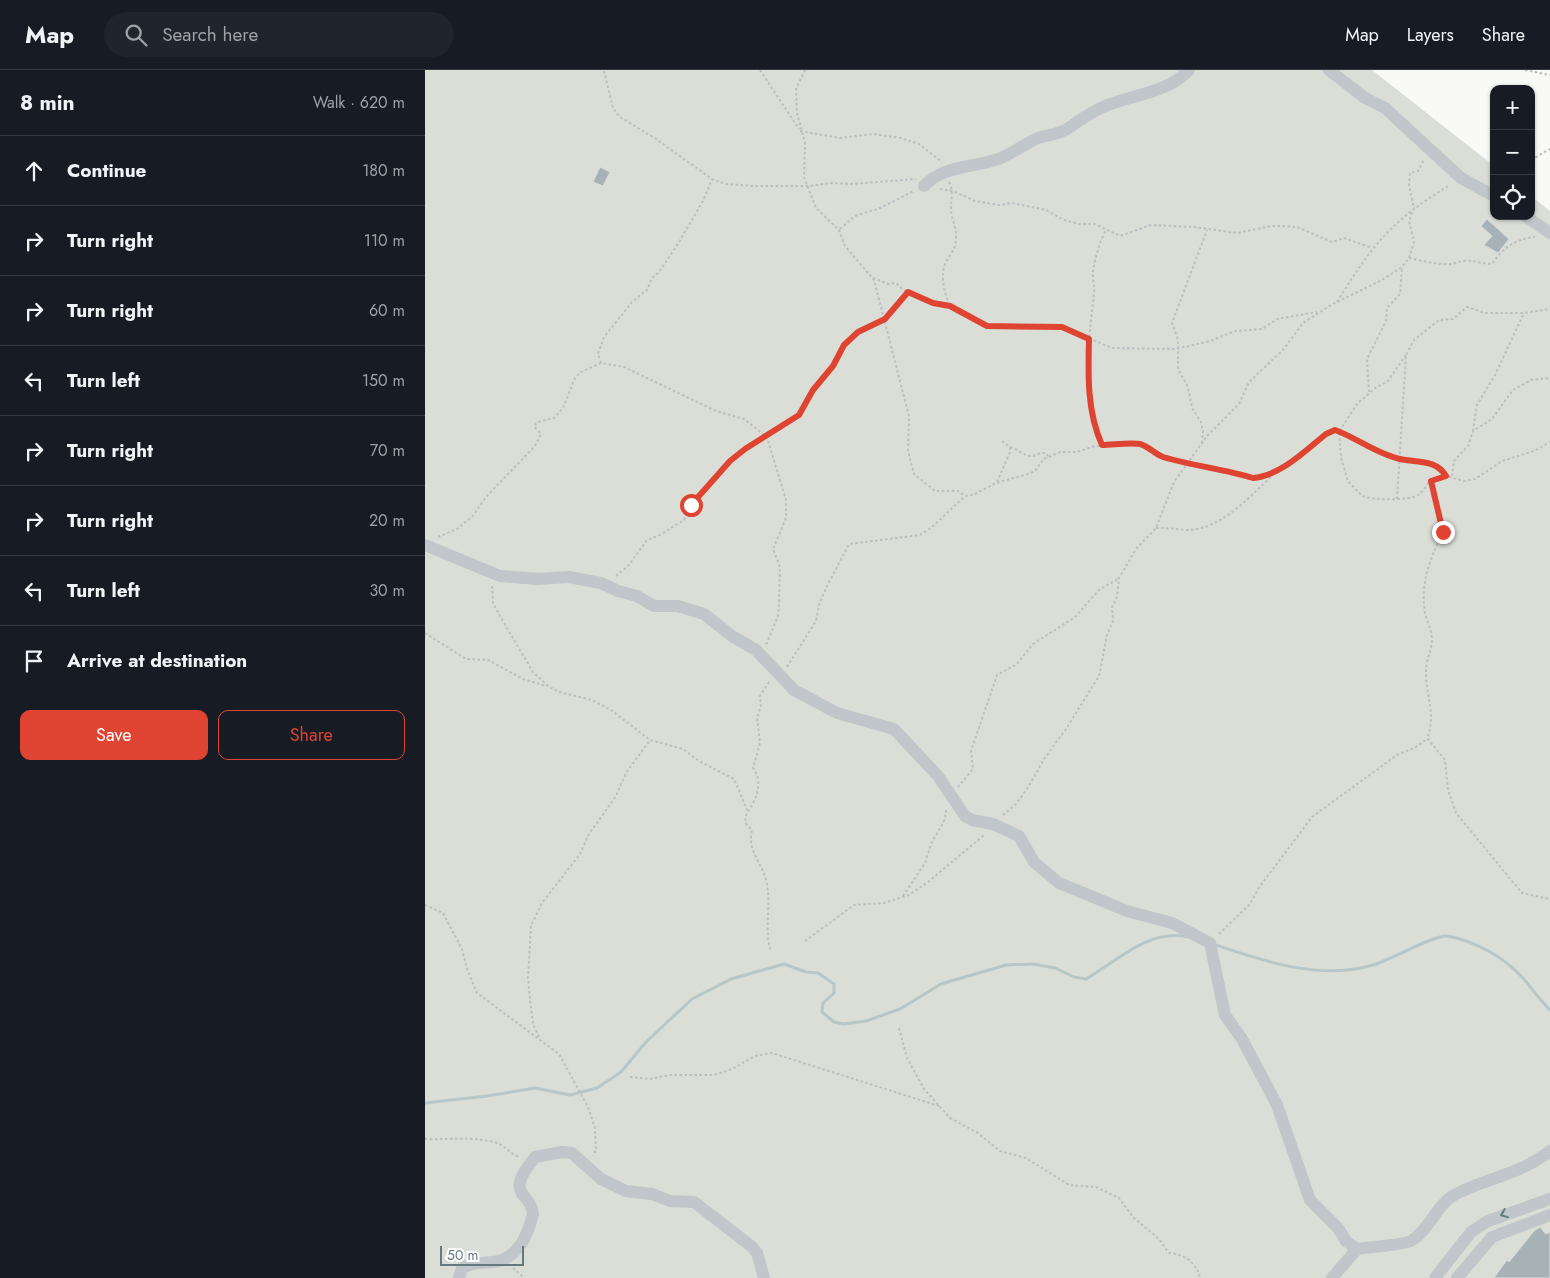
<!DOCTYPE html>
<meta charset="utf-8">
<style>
body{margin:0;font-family:Jost,sans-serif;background:#20242c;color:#f1f3f6}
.controls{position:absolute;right:15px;top:15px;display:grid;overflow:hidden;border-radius:10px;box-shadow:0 1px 4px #0004}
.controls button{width:45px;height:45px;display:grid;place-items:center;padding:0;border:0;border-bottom:1px solid #363941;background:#171b24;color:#f1f3f6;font:25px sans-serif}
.scale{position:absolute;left:15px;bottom:12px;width:84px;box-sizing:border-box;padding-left:5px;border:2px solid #657981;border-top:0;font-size:14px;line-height:18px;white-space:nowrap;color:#657981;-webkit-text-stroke:4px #fff;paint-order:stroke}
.stop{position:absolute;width:15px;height:15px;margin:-11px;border:4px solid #df4331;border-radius:50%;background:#fff}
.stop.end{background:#df4331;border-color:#fff;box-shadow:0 1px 5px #0008}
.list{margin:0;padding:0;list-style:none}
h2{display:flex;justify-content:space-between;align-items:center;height:65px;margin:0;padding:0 20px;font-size:21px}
h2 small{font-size:16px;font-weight:400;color:#9ea1a6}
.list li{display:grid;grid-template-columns:32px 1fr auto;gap:15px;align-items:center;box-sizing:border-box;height:70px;padding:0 20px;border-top:1px solid #363941}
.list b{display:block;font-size:19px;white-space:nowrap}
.list em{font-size:16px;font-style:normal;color:#9ea1a6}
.actions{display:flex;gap:10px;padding:15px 20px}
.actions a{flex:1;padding:11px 0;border:1px solid #df4331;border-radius:10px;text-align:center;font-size:18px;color:#df4331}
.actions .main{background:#df4331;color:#fff}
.icon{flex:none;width:28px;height:28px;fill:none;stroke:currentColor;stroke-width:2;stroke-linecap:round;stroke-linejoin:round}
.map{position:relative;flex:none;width:1125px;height:1208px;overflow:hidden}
header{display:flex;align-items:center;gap:30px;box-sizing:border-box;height:70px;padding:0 25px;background:#171b24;border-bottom:1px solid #363941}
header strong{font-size:24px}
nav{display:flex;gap:28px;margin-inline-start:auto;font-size:18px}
.search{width:350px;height:45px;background:#20242c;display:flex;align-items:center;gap:12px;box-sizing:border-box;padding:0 18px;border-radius:28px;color:#9ea1a6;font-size:19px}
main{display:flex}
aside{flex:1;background:#171b24}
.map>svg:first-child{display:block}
</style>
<header>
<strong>Map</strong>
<div class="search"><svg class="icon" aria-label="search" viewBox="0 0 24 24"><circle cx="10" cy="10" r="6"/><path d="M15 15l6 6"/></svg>Search here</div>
<nav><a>Map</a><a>Layers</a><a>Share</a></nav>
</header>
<main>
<aside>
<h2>8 min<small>Walk · 620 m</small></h2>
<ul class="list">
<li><svg class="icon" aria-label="ahead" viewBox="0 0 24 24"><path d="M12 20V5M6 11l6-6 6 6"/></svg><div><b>Continue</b></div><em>180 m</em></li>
<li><svg class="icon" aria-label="right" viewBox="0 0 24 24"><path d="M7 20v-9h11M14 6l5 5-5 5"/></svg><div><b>Turn right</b></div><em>110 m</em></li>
<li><svg class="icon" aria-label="right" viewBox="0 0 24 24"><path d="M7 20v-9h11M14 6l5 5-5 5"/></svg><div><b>Turn right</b></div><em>60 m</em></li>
<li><svg class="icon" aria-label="left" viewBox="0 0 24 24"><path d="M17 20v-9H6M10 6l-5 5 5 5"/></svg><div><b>Turn left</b></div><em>150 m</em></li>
<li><svg class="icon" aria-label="right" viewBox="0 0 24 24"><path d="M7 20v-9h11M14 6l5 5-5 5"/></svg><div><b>Turn right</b></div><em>70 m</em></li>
<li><svg class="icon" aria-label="right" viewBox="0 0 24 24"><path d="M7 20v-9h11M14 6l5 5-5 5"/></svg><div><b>Turn right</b></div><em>20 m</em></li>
<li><svg class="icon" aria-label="left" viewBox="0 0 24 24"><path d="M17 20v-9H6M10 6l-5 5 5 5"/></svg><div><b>Turn left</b></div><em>30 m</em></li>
<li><svg class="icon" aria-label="arrive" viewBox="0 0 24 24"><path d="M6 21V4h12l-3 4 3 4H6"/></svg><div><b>Arrive at destination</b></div></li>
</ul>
<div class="actions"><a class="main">Save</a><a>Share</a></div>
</aside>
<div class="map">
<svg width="1125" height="1208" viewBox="0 0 1125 1208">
<rect width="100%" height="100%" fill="#f9f9f7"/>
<path fill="#daded6" d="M 0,0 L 947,0 L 1069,96 L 1069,146 L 1106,146 L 1106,126 L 1125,141 L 1125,1208 L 0,1208 Z"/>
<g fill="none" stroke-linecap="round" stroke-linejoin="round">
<path stroke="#b7c6c8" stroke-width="3" d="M 788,874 C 838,891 895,911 948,895 C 963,891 1011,864 1022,866 C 1050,871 1079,887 1098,908 C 1107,919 1115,930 1125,940
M 0,1033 L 62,1026 L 110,1018 L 145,1025 L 172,1018 L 196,1002 L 221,972 L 267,929 L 306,909 L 359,894 L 381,902 L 393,903 L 409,914 L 409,923 L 398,933 L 397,942 L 409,952 L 419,954 L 441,951 L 475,939 L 516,914 L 581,895 L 608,894 L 630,898 L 649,907 L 661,909 C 691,892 724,858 763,867"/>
</g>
<path fill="#a7b2b6" stroke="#dbdbd9" d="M 175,97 L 185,102 L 178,116 L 168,112 Z
M 1062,149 L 1084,169 L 1073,183 L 1059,175 L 1067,166 L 1056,156 Z
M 1115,1157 L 1121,1164 L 1125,1162 L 1125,1208 L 1069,1208 L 1082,1190 L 1084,1192 L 1109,1161 Z"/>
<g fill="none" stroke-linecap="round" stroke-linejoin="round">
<path stroke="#bbbfc1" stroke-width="2" stroke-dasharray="2.5 2.5" stroke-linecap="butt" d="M 335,0 L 374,59
M 380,0 L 371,19 L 372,43 L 380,73 L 379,107 L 391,138 L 414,160 L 420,176 L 449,210 L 484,346 L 483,381 L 489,404 L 510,421 L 533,421 L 540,426 L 548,425 L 571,413 L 603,404 L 610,401 L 619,389 L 635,382 L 652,382 L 670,376 L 692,376 L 705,373 L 717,375 L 737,387 L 828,408 C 855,406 880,381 901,364 L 909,360 C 931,368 952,384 975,389 C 992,393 1012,389 1021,406
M 1100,0 L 1125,5
M 179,1 L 188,38 L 195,47 L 231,69 L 287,109 L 301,114 L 329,116 L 385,116 L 405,113 L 427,114 L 491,109
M 375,61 L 415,68 L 448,64 L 476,68 L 494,74 L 517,92
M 1106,90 L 1125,79
M 524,112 C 529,122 526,128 526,139 C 526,149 532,157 531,169 C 531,180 524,185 520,194 C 515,207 520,225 525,236
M 515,119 L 528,121 L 550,131 L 574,135 L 587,133 L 621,140 L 639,150 L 654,154 L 670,154 L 695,166 L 726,155 L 769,157 L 812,163 L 846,156 L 858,156 L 872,157 L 907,172 L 919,168 L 947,178
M 415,159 L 430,146 L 455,138 L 489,121
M 984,188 L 989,172 L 984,151 L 989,138 L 984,115 L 985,103 L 993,101 L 999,89
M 448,208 L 463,214 L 471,213 L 477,219 L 494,228 L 508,233 L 525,236 L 562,255 L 637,257 L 687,278 L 751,279 L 785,271 L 810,261 L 837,259 L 852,249 L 892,242
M 912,232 C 947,175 967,150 1025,115
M 981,285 L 963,311 L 950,318 L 932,334 L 914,362 L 916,388 L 923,411 L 937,426 C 947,430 983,431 993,425 C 998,422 1002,415 1005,410 L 1021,406 L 1039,411 L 1050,409 L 1077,391 L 1109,381 L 1125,372
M 176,293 L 173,284 L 179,267 L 207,232 L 222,220 L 227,208 L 234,202 L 251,177 L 278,131 L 287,109
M 944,322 L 942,289 L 961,251 L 962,238 L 975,224 L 977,197
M 1048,361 L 1052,335 L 1070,305 L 1099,243
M 777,373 L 778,361 L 776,352 L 767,338 L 763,317 L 753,299 L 753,270 L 747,253 L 782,160
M 677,375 C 657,330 663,272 669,224 C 670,216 667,208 668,200 C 670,188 675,171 681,160
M 585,377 C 597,381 603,391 615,383 L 621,383 L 624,388
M 1027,406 L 1029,391 L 1043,376 L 1048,361 L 1067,349 L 1088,320 L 1106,310 L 1125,308
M 1006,411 L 1018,462 C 1005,489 995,513 1000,543 C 1002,552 1007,561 1007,569 C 1007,580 1001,590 1001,600 C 1000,623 1012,646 1002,668 L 1020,690 L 1023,720 L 1031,743 L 1097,823 L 1125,829
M 572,412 L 585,382 L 585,377 L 577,371
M 972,429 L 981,285 L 989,270 L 1014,250 L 1028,249 L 1042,237 L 1060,243 L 1099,243 L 1125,239
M 731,458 C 742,458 751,459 762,460 C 796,460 825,426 848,405
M 13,467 L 32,459 L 48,446 L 61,427 L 110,376 L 116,364 L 109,356 L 113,352 L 129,348 L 138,338 L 150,308 L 156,302 L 176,293 L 199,297 L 291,341 L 319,349 L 342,367 L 361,430 L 361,448 L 348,479 L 355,497 L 354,534 L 353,546 L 341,575
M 191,506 L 204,495 L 222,470 L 235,465 L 259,450 L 266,435 L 305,391 L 320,379 L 374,345 L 388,320 L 408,296 L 419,275 L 433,262 L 460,249 L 483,222
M 67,516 L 68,533 L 76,548 L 108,602 L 123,616 L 134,622 L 167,630 L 186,640 L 225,670 L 258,679 L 274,691 L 309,709 L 323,742
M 0,563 L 41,589 L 63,590 L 98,609 L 121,616
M 362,597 L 391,551 L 394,535 L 402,516 L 424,474 L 495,465 L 506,458 L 540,426
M 344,612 L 335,626 L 336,637 L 332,647 L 335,673 L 328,698 C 340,714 329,733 320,747 L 321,754 L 327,760 C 322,781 336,791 341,810 C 347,833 339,856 345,879
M 533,717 L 548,699 L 546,681 L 572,605 L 592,594 L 608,574 L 650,547 L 674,520 L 693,509
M 578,745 L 591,734 L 604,716 L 619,689 L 641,659 L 674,606 L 682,565 L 688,551 L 687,537 L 692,527 L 694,508 L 711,479 L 731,458 L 749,412 L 782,366 L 814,334 L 824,312 L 858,280 L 878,253 L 906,235 L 957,210 L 977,197 L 984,188 C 996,191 1014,195 1027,194 C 1031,193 1035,191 1039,191 C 1049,190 1057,194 1067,194 C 1078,177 1091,169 1110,167
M 478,826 L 500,793 L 506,774 L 520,749 L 521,740
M 0,835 L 18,843 L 37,879 L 42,899 L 52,923 L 134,984 L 163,1037 L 170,1058 L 171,1080 L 168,1086
M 794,864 L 825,834 L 835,816 L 887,747 L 972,685 L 991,677 L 1002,669
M 380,871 L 429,835 L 459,833 L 484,825 L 503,812 L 559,765
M 474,958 L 482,988 L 499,1019 L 525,1048 L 553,1063 L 575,1081 L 601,1088 L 644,1115 L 671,1117 L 694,1128 L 708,1147 L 734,1169 L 744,1183 C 759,1184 771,1192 775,1208
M 114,967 L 108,954 L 105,930 L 103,908 L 106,856 L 117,833 L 155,784 L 164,764 L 191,726 L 201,703 L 225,670
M 205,1007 L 225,1009 L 244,1005 L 289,1005 L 307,999 L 330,986 L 347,983 L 514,1036
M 0,1069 C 23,1070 50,1066 72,1073 C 80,1076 86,1085 95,1087
M 88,1198 L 99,1208"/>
<path stroke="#c0c6c9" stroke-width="12" d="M 904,0 L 940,28 L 960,38 L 1036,108 L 1069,126
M 499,116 C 519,95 547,98 573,89 C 587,84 599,74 613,68 C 622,65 634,64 642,59 C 654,51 664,43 678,37 C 707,24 741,24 764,0
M 1100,146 L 1125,163
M 0,475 L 75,506 L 113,509 L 144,507 L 176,513 L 193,521 L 212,526 L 229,536 L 253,536 L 279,544 L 307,566 L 331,580 L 369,620 L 412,643 L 469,659 L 513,706 L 540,746 L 547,750 L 568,754 L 594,766 L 609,792 L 634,813 L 702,841 L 747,853 L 785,873 L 800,945 L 817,969 L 852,1035 L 885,1130 L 913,1158 L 921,1171 L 932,1179
M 34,1208 L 37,1198 C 49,1192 55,1193 68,1192 C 92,1190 103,1165 108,1144 C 107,1136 104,1132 99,1126 C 87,1113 102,1099 110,1087 L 137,1082 L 147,1083 L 176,1109 L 201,1121 L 227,1124 L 245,1131 L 269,1132 L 326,1176 L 332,1183 L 339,1208
M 907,1208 L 932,1179 C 943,1177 978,1175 986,1171 C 1005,1160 1011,1134 1031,1124 C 1064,1107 1092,1106 1125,1081
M 1010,1208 L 1046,1162 L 1063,1151 L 1125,1129
M 1032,1208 L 1067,1167 L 1125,1145"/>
</g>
<defs><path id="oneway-chevron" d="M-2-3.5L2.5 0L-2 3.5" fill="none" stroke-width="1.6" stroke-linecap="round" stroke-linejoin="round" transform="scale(1.25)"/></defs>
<use stroke="#657981" href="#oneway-chevron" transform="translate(1079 1144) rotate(158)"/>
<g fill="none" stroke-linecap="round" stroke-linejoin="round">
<path stroke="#df4331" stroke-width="6" d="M 266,435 L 305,391 L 320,379 L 374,345 L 388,320 L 408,296 L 419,275 L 433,262 L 460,249 L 483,222 L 508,233 L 525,236 L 562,256 L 637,257 L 664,269 C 663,305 662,342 677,375 C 687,375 706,372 715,374 C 723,376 730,384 738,387 C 768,396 799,399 828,408 C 855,406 880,381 901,364 L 910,360 C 932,368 952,384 975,389 C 992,393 1011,389 1021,406 L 1006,411 L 1018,462"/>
</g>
</svg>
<div class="controls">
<button>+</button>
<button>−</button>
<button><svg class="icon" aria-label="locate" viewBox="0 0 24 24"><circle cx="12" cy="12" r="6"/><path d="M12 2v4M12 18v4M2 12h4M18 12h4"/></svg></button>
</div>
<div class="scale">50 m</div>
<div class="stop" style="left:266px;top:435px"></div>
<div class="stop end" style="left:1018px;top:462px"></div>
</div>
</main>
